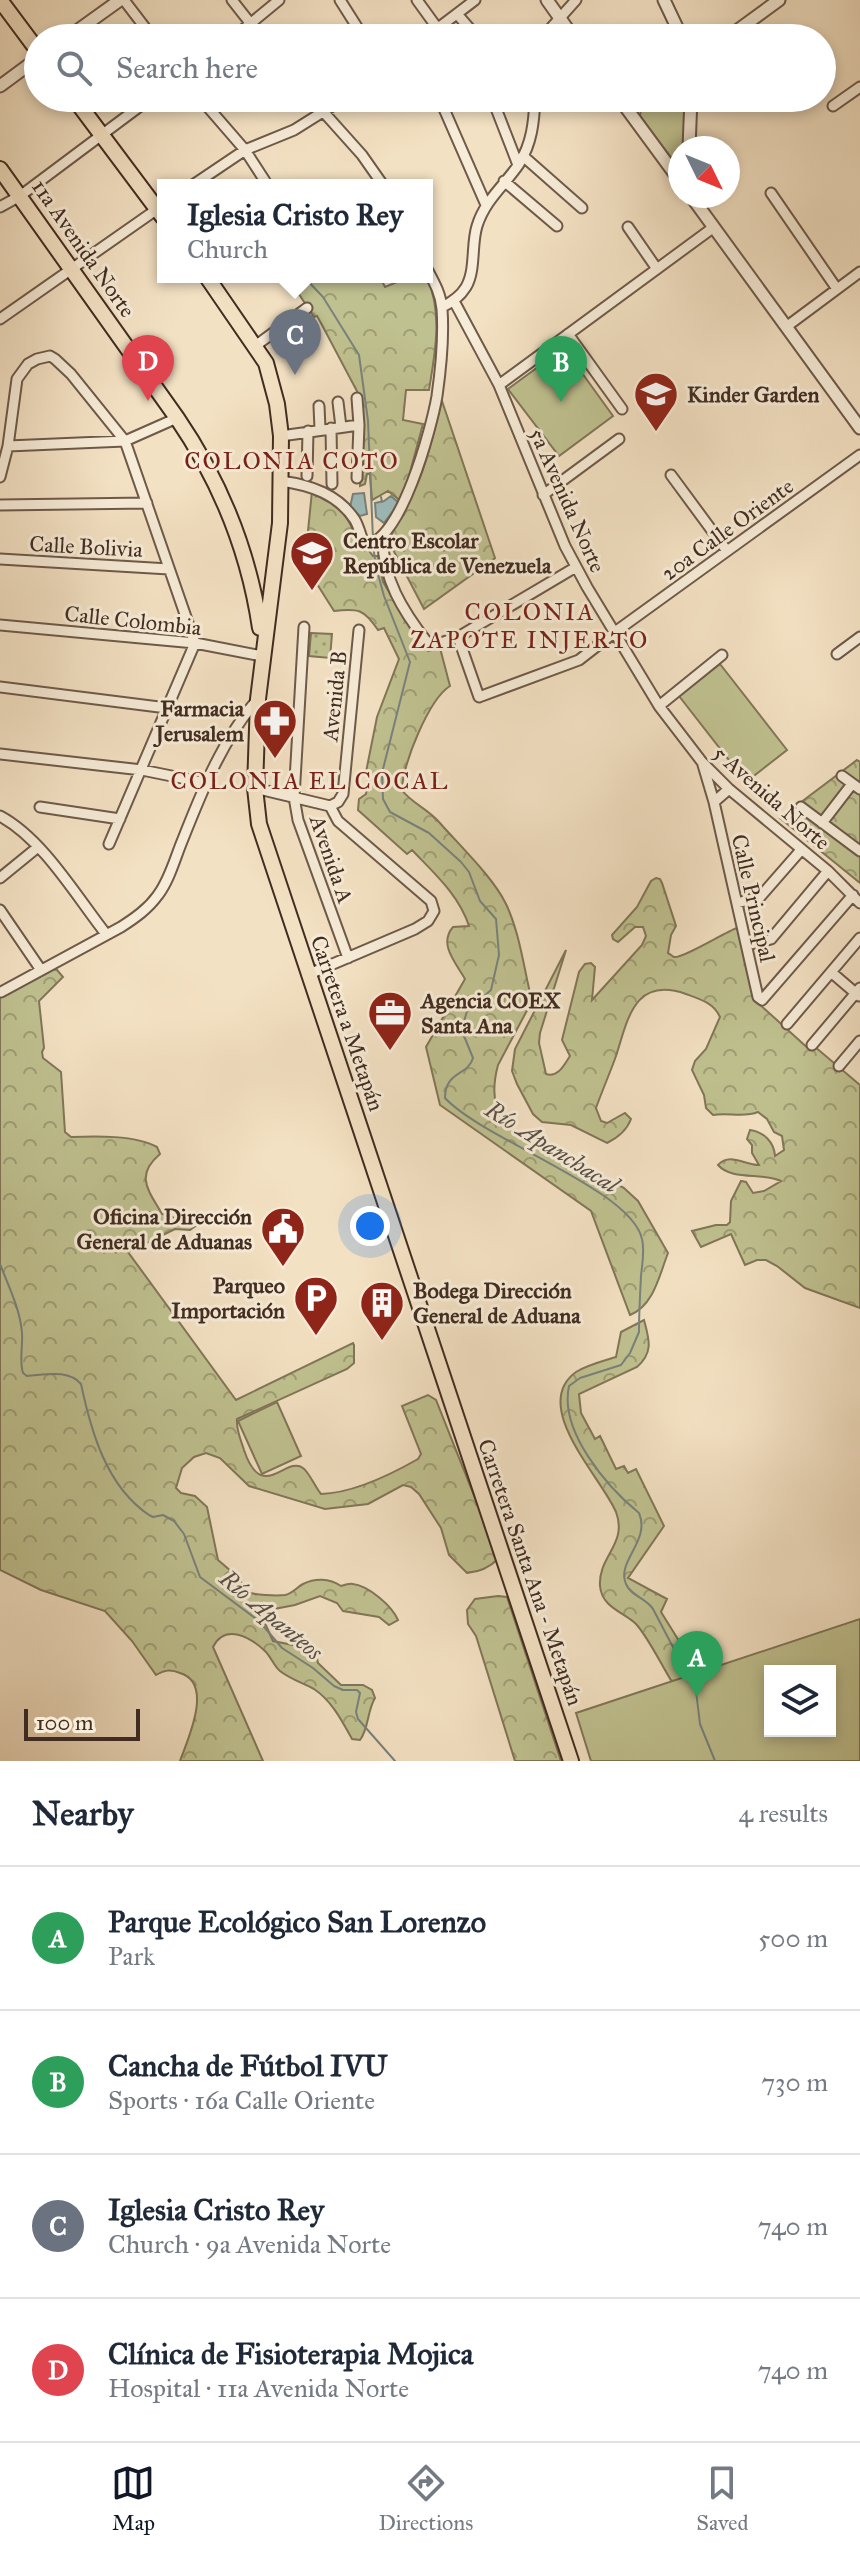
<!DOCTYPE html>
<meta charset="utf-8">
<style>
body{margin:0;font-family:"IM FELL Great Primer",serif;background:#f6f6f7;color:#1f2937}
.controls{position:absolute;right:24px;bottom:24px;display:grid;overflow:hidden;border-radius:0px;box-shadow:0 4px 12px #0003}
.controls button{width:72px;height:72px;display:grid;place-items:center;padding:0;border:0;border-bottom:2px solid #e0e1e3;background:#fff;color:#1f2937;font:40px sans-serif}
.compass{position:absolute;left:668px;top:136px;width:72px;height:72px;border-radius:50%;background:#fff;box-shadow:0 4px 12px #0003;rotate:133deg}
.scale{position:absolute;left:24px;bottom:20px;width:116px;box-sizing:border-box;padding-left:8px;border:4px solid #422c21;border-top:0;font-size:22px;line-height:28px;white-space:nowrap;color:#422c21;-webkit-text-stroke:6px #f7ecd8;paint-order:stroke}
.you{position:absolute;left:370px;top:1226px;width:28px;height:28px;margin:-20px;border:6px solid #fff;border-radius:50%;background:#1a73e8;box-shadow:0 0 0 12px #1a73e833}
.badge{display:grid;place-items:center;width:52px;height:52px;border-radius:50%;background:#111827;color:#fff;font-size:26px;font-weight:700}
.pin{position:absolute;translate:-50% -66px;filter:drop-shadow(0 2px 4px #0008)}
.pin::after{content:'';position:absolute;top:42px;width:28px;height:24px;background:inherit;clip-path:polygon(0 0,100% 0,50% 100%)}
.popup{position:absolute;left:157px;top:179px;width:276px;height:104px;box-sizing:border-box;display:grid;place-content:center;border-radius:0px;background:#fff;filter:drop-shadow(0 2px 6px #0005);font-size:26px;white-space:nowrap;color:#747a83}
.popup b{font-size:30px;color:#1f2937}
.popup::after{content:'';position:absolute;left:50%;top:100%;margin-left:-16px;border:16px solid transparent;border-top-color:#fff}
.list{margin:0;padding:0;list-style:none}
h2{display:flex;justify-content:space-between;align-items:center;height:104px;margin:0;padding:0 32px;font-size:34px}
h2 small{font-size:26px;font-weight:400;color:#747a83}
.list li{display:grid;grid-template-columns:52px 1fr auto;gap:24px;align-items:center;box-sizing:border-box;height:144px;padding:0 32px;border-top:2px solid #e0e1e3}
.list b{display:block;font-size:30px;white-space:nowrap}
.list p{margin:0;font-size:26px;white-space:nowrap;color:#747a83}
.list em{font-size:26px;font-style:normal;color:#747a83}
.icon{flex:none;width:44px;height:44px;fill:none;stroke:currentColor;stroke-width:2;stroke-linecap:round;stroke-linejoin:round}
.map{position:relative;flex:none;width:860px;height:1761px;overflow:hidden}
.search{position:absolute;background:#fff;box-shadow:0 4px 12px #0003;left:24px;right:24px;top:24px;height:88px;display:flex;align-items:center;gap:20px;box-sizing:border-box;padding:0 28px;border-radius:44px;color:#747a83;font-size:30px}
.sheet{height:680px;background:#fff}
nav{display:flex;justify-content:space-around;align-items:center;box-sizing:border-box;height:112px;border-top:2px solid #e0e1e3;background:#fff;font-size:22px;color:#747a83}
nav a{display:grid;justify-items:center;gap:4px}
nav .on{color:#111827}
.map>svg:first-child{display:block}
</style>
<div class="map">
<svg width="860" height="1761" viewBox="0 0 860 1761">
<defs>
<pattern id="grass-dots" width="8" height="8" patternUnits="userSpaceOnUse" patternTransform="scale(2)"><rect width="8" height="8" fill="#c0c190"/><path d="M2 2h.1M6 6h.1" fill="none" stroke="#9e9d75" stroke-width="1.8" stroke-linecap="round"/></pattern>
<pattern id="forest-crowns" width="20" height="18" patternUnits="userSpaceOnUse" patternTransform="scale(2)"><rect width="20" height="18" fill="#c0c190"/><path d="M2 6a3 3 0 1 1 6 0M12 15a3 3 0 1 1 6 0" fill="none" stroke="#9e9d75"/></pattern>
</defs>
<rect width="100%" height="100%" fill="#f3e1c3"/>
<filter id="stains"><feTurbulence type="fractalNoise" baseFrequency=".0025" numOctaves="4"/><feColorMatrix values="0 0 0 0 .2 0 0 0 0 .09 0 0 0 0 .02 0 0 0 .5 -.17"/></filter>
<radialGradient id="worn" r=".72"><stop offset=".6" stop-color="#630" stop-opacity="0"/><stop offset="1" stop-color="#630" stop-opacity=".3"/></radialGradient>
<path fill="url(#grass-dots)" stroke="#817658" stroke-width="2" d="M 311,633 L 332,634 L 330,658 L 309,656 Z"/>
<path fill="url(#forest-crowns)" stroke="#817658" stroke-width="2" d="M 290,277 L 380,277 L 385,287 L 409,277 L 427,277 C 443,314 435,353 429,390 L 406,390 L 403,420 L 423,424 L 402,502 L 388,491 L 372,500 L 370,474 L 367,474 L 365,484 L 360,486 L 362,422 L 359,395 L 322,325 L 317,316 L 314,317 L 291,282 Z
M 442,401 L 495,558 L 424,609 L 389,542 C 396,520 409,502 419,480 C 429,455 435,427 442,401 Z
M 312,491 C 339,506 350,514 358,546 L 367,548 L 373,556 L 378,556 L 383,582 L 420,643 L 428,651 L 440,648 L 450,686 C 429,699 402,765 402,790 C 410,802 428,809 439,822 C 459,845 493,877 506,904 C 520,933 524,970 532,1001 L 498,1065 C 483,1121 514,1132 556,1154 C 579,1165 602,1177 624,1188 L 638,1201 L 668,1253 C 659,1276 654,1305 630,1315 L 591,1211 L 440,1105 L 426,1047 L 465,979 C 456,963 438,944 453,927 L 469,926 C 459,895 434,873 412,850 L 407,854 L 358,810 L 359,799 L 366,794 L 369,773 L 366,772 L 377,717 L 399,659 L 384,628 L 378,630 C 364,609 358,608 334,611 L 317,584 L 319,563 L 305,561 Z
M 857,760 L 860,762 L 860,883 L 780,818 Z
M 656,878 L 660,879 L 662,883 L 676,926 L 671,935 L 668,953 C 670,954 672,956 674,957 C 682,959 725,932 737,928 L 757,1002 L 810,1050 L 814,1046 L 860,1085 L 860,1308 L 805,1288 L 777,1266 L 766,1260 L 757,1260 L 745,1265 L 731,1234 L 701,1247 L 692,1231 L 716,1225 L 727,1225 L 730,1222 L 731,1201 L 741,1181 L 746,1182 L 753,1193 L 764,1191 L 781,1181 C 763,1172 732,1181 718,1165 C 730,1152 744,1165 759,1165 L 752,1153 L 752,1145 L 747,1139 L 750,1130 C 764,1132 774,1142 775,1156 L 784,1150 L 782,1136 L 774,1132 L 767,1119 L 758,1112 C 744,1118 727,1112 713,1115 L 706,1108 L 704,1095 L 692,1070 L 695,1061 L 706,1049 L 720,1017 C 714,1003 700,999 686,994 C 634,976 628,1019 616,1056 C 610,1073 602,1091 596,1108 L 601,1121 L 607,1123 L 625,1113 L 631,1119 C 627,1130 617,1138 607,1143 L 571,1125 L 542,1122 L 533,1114 L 517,1084 L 512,1071 L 515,1049 L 566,950 L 540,1033 L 539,1043 L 546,1074 C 558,1078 564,1065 570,1056 L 562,1040 L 579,972 L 585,964 L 591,963 L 595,967 L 592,1000 L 642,945 L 646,936 L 643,927 L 635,927 L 618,942 L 613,939 L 612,935 L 637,907 L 651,881 Z
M 52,969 L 57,970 L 63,977 L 39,1001 L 44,1048 L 42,1052 L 43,1058 L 61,1072 L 65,1132 L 71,1137 C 96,1136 135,1135 157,1147 L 160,1154 C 134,1176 149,1191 162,1214 L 175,1218 L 199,1212 L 205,1215 L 204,1220 L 190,1230 L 175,1229 L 128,1252 L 236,1400 L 353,1343 L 354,1345 L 354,1363 L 347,1369 L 237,1419 C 236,1430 241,1440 244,1450 C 262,1504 286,1455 303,1468 C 309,1472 315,1487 321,1494 C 354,1493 390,1475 418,1459 L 421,1454 L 402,1406 L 428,1395 L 436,1400 L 498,1556 L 498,1559 C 490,1567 478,1572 467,1573 L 449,1555 L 441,1528 L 419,1494 L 411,1487 L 403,1485 L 368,1504 L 325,1509 L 249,1486 L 220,1458 L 206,1453 L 194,1457 L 182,1468 L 176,1488 L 181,1493 L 195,1496 L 207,1507 L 218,1560 L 239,1578 L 246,1592 C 255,1595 276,1596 285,1595 C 292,1594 297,1587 303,1584 C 315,1578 329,1578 341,1586 C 344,1585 351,1583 353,1584 C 369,1586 392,1606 398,1620 L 389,1625 L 379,1617 L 343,1611 L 337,1603 L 320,1596 L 295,1605 L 269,1610 L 263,1619 L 273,1641 L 293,1645 L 316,1653 L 318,1663 L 341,1685 L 363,1685 L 372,1690 L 375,1698 C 367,1711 369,1728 360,1740 L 352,1739 C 342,1721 332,1701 314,1689 C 303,1683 290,1679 280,1671 C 274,1666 271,1657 265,1651 C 250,1637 225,1623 213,1647 L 263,1761 L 180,1761 C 188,1739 214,1683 180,1673 C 170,1669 165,1670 156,1675 L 132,1641 L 105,1611 L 41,1590 L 0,1570 L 0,998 Z
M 644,1320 C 649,1339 654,1352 637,1367 L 579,1394 L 581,1413 L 595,1439 L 600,1436 L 616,1469 L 624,1466 L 628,1473 L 636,1469 L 664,1526 L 628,1578 L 667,1599 L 661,1612 L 699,1673 L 672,1682 C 662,1666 648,1637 636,1624 C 624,1612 602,1608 600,1586 C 598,1556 628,1544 616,1512 C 602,1478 529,1406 576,1372 C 587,1365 603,1361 616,1357 L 621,1332 Z
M 498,1596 L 507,1597 L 561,1761 L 515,1761 L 476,1636 L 468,1624 L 467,1610 L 475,1599 Z"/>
<path fill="#c0c190" stroke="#817658" stroke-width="2" fill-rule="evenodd" d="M 654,98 L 687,98 L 684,148 L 680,148 L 680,164 L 675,163 L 640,116 L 641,109 Z
M 564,348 L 613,416 L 559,456 L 508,389 Z
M 720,664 L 787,750 L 746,782 L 679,696 Z
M 277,1402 L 301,1456 L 262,1474 L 238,1421 Z
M 860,1619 L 860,1761 L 591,1761 L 576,1713 ZM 830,1671 L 830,1731 L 770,1731 L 770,1671 Z"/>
<path fill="#9dbcbb" stroke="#79827d" stroke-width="2" d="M 364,493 L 367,514 L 360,516 L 350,507 L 353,494 Z
M 391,496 L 399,503 L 384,523 L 376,517 L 375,503 L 384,501 Z"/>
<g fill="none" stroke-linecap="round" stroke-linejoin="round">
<path stroke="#79827d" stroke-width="2" d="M 304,277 L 323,297 L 359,355 L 368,421 L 373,539
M 381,497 L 382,502
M 373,545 L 376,567 L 384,596 L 410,662 L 382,773 L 383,799 L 390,812 L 429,833 L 461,862 L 469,872 L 480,901 L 496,919 L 499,955 L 491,990 L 467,1011 L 463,1025 L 464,1036 L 473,1058 C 468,1076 445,1071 445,1098 C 484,1140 631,1189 642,1239 C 645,1251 642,1265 641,1276 C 640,1295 639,1313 639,1332 L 630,1353 L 621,1365 L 580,1378 L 569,1386 C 559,1431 607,1487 639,1513 C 651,1541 616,1561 626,1584 C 631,1596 646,1598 653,1609 L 696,1691 L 700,1724 L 715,1761
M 0,1264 C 9,1287 20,1309 22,1333 C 23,1347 19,1360 23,1373 L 27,1376 C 45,1375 68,1369 81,1384 C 91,1431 106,1486 149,1515 L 153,1517 L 163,1515 L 174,1521 L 184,1534 L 200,1577 L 259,1621 L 282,1648 L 313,1668 L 334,1686 L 343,1690 L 357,1690 L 360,1693 L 356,1712 L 358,1719 L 395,1761"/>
<g stroke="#6e594a" stroke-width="13">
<path id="minor" d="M 124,0 L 153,38
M 232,0 L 262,38
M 340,0 L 364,38
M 417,0 L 438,29
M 457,14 L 478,38
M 233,38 L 279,0
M 425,38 L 475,0
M 542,38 L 576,0
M 200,98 L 245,150 L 265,181
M 311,98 L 362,155 L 383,185
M 492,98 L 518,165
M 441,102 L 486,205
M 833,106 L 860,87
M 523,156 L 582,208
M 504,181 L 557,226
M 193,185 L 245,150 L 294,130 L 345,98
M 771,193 L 837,289
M 0,207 L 20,196 L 151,98
M 628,227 L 657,269
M 454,301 L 499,385 L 565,546 L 587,587 L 659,706 L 702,762 L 729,789 L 828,871 L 860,903
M 442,307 C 452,302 460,297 466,287 C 476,270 471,245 477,226 C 485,200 504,186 519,164 C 532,143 534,122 535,98
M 0,319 L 163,205
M 786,327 L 860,272
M 568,334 L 622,409
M 255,346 L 307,308
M 499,385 L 714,227
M 357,398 L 359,425 L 357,478
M 338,402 L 341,427
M 319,406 L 320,429
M 331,428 L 332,484
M 281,436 L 359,425
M 8,446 L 125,441 L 177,418
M 671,475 L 727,551
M 307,476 L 308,431
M 0,477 L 8,446 L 17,379 L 28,364 L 37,359 L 50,356 L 55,359 L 71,374 L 125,441 L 195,643 L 109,844
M 281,481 C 310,485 338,494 355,520 C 359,527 361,536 364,544 C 400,547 432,426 437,396 C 441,368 444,337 442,309 C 441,294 434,282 427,269
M 543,495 L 619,439
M 0,505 L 147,503
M 383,537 C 382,578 403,611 427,642 L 441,643 L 458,637 L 576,567
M 0,559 L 169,569
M 0,625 L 195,643 L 262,656
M 304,627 L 294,797 L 298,820 L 348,958
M 458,637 L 479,697 L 579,660 L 615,632 L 860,455
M 837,654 L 860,637
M 0,687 L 167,708
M 659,706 L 722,655
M 0,754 L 142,770 L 206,783
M 703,765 L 714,802
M 842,776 L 860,789
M 255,788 L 330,806
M 729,789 L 714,802 L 758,997 L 762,1000 L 853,895
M 330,806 L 338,802 L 343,794 L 359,630
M 40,807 L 120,819
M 801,807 L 860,851
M 0,816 C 43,839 76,896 106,934
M 822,823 L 852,784
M 0,878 L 38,847
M 737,903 L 760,897 L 801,850
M 0,910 L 41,970
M 747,945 L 771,939 L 828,871
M 831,972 L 859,996
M 307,975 L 415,929 L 428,921 L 434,911 L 431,901 L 338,821 L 330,806
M 1,992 L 121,927 C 135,918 148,909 158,895 C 170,879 175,858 183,839 C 202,791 223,738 258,699
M 787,1024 L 860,938
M 812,1045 L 860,988
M 839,1066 L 860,1041"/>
</g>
<g stroke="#6e594a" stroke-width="15">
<path id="tertiary" d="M 547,0 L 574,38
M 664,0 L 682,38
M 67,38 L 120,0
M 727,38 L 779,0
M 0,86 L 38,58
M 619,98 L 680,181
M 628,110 L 645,98
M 689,148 L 691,98
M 691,196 L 860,428"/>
</g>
<g stroke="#422c21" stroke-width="18">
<path id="primary" d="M 0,0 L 38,51
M 74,98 L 163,217
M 0,169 L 177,418 C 220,481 249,553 260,628
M 207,277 L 266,363 L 277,404 L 281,436 L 280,523 L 258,699 L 255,788 L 259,824 L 571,1761"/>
</g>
<use href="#minor" stroke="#f7ecd8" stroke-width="9"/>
<use href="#tertiary" stroke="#f7ecd8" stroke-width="11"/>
<use href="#primary" stroke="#f3e1c3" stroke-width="14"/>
</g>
<defs>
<g id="school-pin" transform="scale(2.3)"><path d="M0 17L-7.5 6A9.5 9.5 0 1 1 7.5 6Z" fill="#8f2418" stroke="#f7ecd8"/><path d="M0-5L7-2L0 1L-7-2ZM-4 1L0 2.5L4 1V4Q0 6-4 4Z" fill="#fff"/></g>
<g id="pharmacy-pin" transform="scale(2.3)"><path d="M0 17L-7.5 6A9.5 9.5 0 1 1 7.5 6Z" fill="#8f2418" stroke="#f7ecd8"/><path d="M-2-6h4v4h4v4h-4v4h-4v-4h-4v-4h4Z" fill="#fff"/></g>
<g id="office-pin" transform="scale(2.3)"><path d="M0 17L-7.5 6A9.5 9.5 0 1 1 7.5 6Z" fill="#8f2418" stroke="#f7ecd8"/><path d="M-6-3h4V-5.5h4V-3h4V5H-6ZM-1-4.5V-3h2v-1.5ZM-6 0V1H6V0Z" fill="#fff"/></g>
<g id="civic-pin" transform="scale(2.3)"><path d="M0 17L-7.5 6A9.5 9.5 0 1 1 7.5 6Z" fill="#8f2418" stroke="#f7ecd8"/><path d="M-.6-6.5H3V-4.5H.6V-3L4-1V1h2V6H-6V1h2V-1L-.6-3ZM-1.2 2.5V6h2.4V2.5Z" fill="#fff"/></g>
<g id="parking-pin" transform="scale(2.3)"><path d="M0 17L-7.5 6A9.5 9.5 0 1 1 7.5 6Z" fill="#8f2418" stroke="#f7ecd8"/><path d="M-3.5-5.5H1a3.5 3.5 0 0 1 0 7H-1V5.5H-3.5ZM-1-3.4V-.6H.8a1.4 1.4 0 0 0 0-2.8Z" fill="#fff"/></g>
<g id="building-pin" transform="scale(2.3)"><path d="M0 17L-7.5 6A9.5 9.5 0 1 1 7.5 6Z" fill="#8f2418" stroke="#f7ecd8"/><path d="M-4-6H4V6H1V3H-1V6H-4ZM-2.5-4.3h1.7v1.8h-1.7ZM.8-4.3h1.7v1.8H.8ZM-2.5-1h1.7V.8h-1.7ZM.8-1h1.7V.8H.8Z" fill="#fff"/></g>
</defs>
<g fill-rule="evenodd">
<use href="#school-pin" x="656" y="394"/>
<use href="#school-pin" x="312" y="553"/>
<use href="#pharmacy-pin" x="275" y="721"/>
<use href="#office-pin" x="390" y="1013"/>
<use href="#civic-pin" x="283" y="1229"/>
<use href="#parking-pin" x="316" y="1298"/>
<use href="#building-pin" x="382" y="1303"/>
</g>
<g text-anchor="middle" stroke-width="6" stroke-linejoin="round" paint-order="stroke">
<g font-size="22" fill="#422c21" stroke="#f7ecd8">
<text transform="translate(84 248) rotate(55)" y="8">11a Avenida Norte</text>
<text transform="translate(568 500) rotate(66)" y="8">5a Avenida Norte</text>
<text transform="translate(727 529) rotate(-36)" y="8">20a Calle Oriente</text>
<text transform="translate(86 546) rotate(3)" y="8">Calle Bolivia</text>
<text transform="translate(133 620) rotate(6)" y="8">Calle Colombia</text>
<text transform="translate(334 696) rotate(-84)" y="8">Avenida B</text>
<text transform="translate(772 797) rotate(41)" y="8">5 Avenida Norte</text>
<text transform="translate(332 859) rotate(71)" y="8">Avenida A</text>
<text transform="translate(754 898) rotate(77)" y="8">Calle Principal</text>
<text transform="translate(348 1023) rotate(71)" y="8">Carretera a Metapán</text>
<text transform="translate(531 1572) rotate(71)" y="8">Carretera Santa Ana - Metapán</text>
</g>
<g font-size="22" font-weight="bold" fill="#422c21" stroke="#f7ecd8" text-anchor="start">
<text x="687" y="402">Kinder Garden</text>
<text x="343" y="548">Centro Escolar<tspan x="343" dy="25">República de Venezuela</tspan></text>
<text x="244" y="716" text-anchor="end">Farmacia<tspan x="244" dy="25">Jerusalem</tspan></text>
<text x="421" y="1008">Agencia COEX<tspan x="421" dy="25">Santa Ana</tspan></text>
<text x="252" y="1224" text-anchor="end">Oficina Dirección<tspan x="252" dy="25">General de Aduanas</tspan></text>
<text x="285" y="1293" text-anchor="end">Parqueo<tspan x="285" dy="25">Importación</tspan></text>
<text x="413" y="1298">Bodega Dirección<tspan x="413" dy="25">General de Aduana</tspan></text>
</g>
<g font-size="24" letter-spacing="2" fill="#7a1f14" stroke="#f7ecd8">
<text x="292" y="469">COLONIA COTO</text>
<text x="530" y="620">COLONIA<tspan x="530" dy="28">ZAPOTE INJERTO</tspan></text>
<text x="310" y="789">COLONIA EL COCAL</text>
</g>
<g font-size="24" font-style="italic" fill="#595048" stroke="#f7ecd8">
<text transform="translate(552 1147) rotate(32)" y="8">Río Apanchacal</text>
<text transform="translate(271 1615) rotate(40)" y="8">Río Apanteos</text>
</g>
</g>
<rect width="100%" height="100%" filter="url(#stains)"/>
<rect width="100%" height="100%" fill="url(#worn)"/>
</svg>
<div class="controls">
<button><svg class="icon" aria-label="layers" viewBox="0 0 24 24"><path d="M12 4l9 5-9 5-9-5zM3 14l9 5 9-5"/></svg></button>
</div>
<svg class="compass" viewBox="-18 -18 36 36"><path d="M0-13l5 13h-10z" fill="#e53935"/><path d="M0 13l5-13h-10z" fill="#747a83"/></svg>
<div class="scale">100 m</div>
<div class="you"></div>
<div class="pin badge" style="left:697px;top:1697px;background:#2e9e5b">A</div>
<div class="pin badge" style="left:561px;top:402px;background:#2e9e5b">B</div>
<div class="pin badge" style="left:295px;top:375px;background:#6b7280">C</div>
<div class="popup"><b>Iglesia Cristo Rey</b>Church</div>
<div class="pin badge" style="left:148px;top:401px;background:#e0444e">D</div>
<div class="search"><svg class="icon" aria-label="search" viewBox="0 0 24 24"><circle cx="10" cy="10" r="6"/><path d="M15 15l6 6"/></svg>Search here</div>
</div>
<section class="sheet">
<h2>Nearby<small>4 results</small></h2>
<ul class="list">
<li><span class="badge" style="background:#2e9e5b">A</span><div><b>Parque Ecológico San Lorenzo</b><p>Park</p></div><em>500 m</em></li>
<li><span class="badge" style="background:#2e9e5b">B</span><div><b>Cancha de Fútbol IVU</b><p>Sports · 16a Calle Oriente</p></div><em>730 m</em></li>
<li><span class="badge" style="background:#6b7280">C</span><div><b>Iglesia Cristo Rey</b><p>Church · 9a Avenida Norte</p></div><em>740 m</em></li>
<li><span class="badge" style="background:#e0444e">D</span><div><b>Clínica de Fisioterapia Mojica</b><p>Hospital · 11a Avenida Norte</p></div><em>740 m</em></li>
</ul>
</section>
<nav>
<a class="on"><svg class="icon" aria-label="map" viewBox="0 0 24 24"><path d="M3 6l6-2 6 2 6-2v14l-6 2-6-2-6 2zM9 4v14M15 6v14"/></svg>Map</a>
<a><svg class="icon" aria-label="directions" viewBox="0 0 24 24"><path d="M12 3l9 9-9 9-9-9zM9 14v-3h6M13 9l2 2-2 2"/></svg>Directions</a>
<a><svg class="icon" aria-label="saved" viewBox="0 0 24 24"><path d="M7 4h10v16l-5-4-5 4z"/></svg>Saved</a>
</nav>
